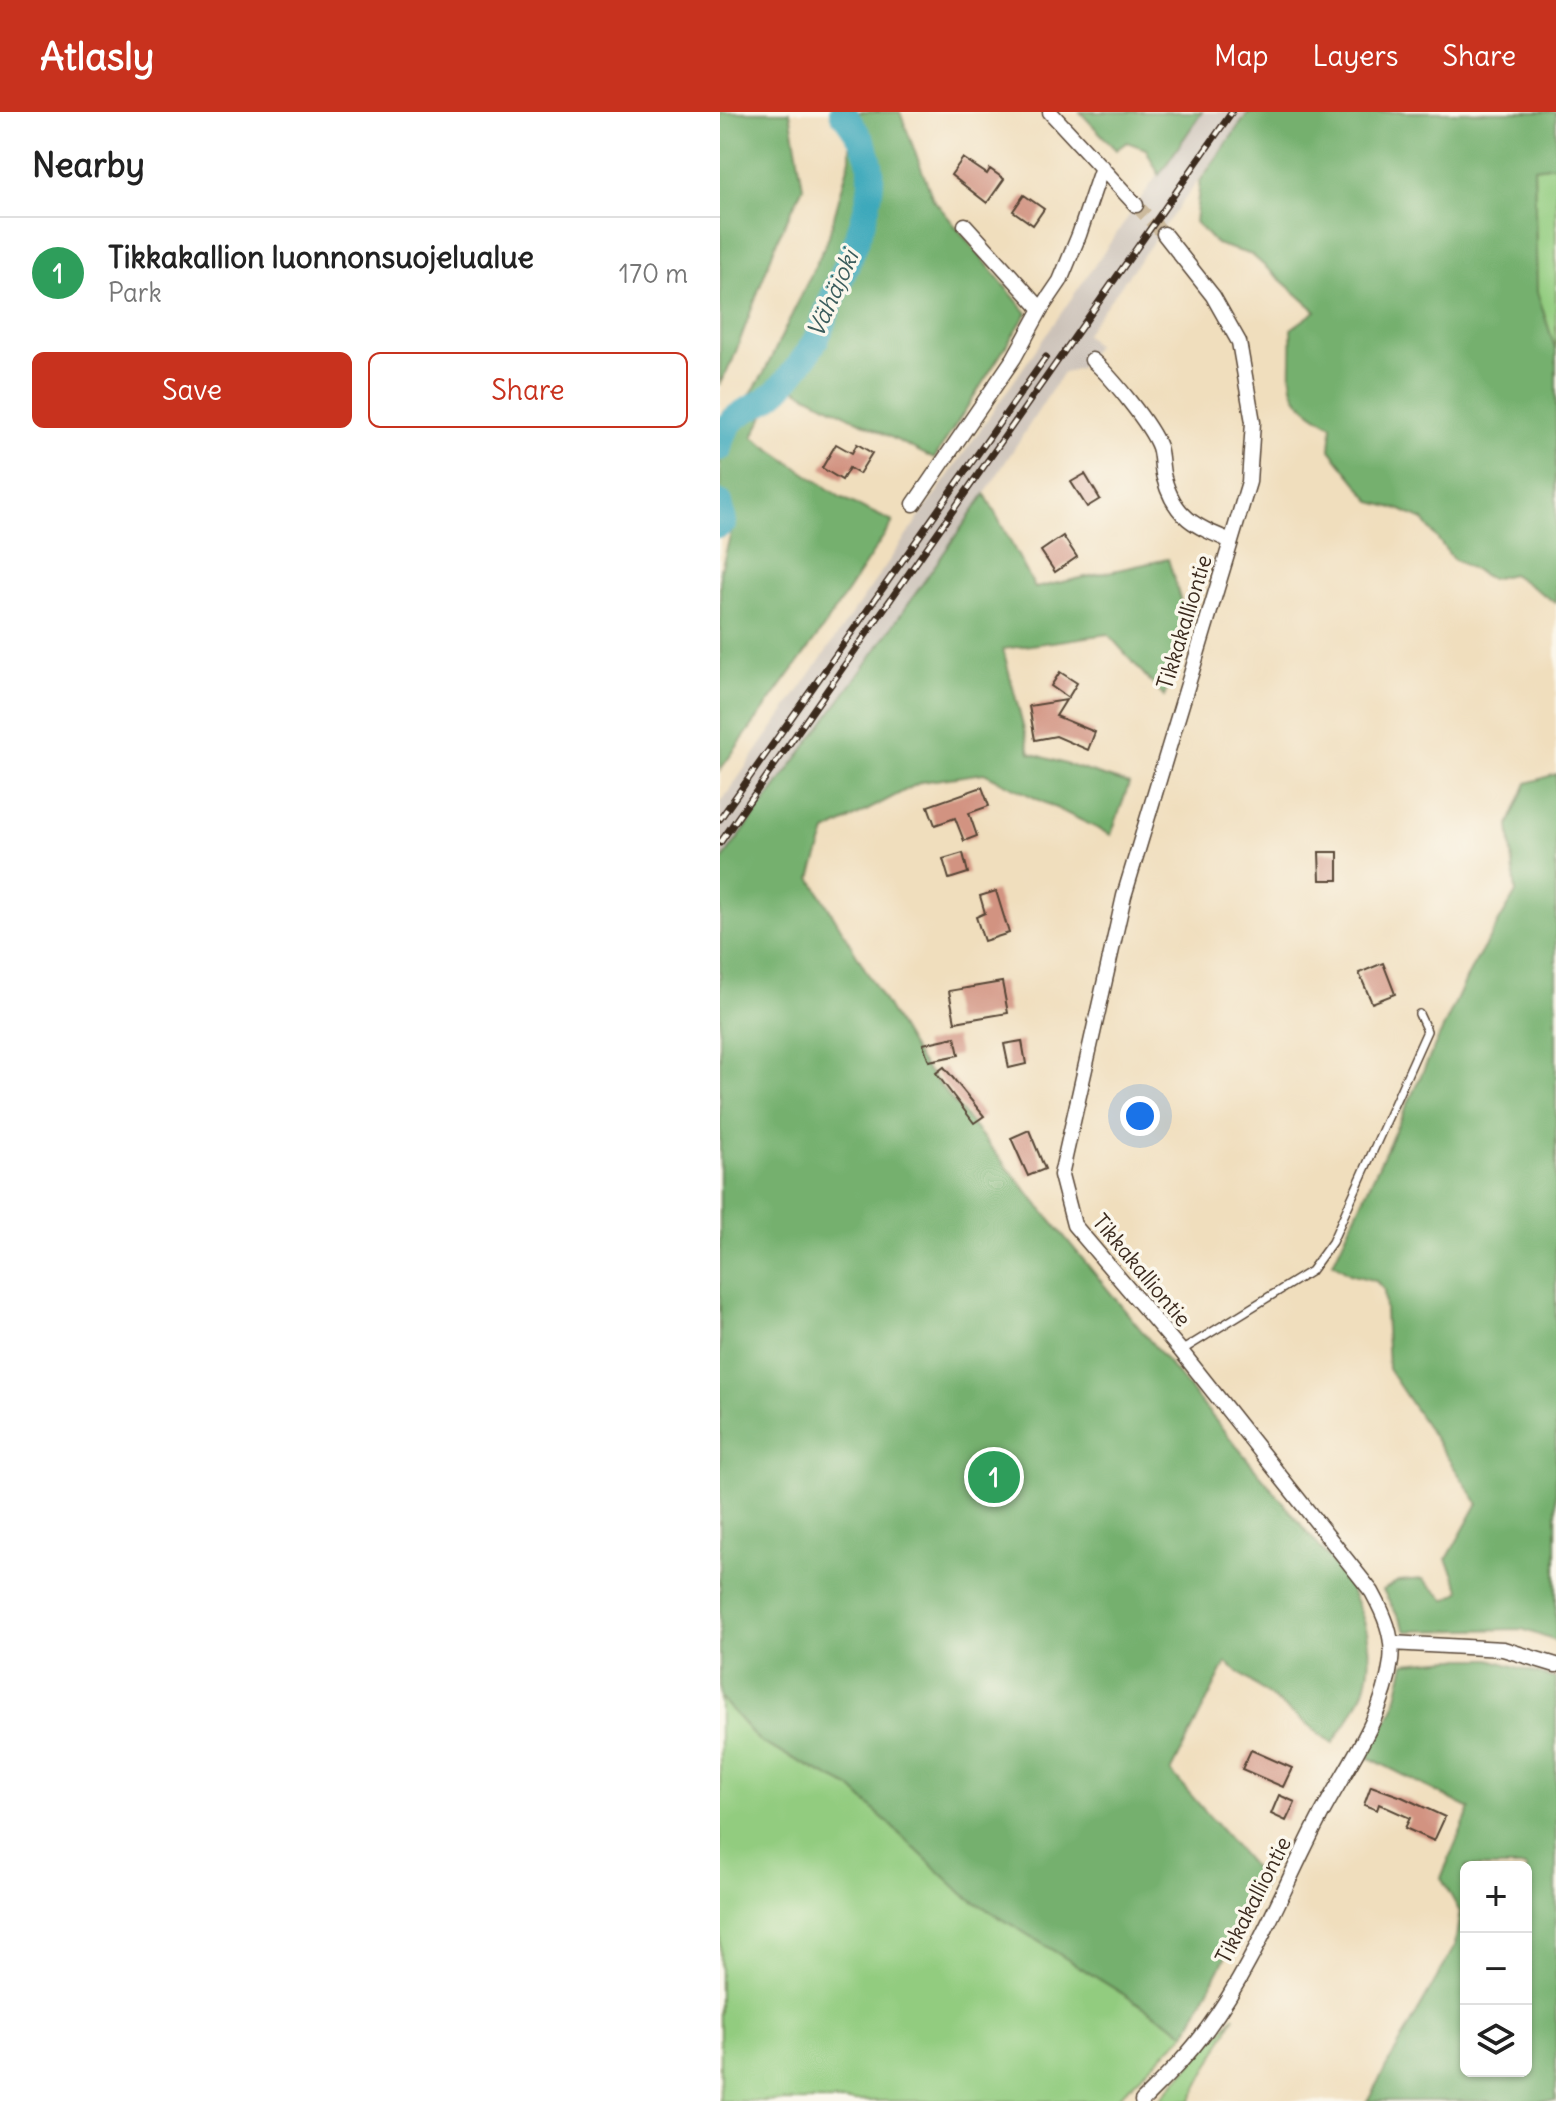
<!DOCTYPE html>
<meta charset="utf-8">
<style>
body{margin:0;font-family:Delius,sans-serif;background:#f2f2f2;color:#222}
.controls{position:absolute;right:24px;bottom:24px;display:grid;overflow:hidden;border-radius:12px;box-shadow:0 2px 6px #0004}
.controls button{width:72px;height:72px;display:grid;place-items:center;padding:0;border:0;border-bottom:2px solid #e0e0e0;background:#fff;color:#222;font:40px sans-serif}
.you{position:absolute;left:420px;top:1004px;width:28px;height:28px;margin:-20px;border:6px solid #fff;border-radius:50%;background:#1a73e8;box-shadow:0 0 0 12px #1a73e833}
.badge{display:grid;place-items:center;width:52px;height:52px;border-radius:50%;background:#c8321e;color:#fff;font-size:26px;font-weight:700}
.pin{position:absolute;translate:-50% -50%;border:4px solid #fff;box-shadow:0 2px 8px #0006}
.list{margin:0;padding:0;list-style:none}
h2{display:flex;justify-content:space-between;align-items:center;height:104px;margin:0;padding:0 32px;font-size:34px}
h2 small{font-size:26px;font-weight:400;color:#767676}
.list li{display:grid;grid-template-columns:52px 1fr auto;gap:24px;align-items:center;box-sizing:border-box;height:112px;padding:0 32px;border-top:2px solid #e0e0e0}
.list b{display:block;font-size:30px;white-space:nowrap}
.list p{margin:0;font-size:26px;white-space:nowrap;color:#767676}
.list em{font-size:26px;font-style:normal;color:#767676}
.actions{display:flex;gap:16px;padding:24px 32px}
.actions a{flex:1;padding:18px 0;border:2px solid #c8321e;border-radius:12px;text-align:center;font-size:28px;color:#c8321e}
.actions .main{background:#c8321e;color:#fff}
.icon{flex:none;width:44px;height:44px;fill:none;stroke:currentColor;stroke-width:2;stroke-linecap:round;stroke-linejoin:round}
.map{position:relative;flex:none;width:836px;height:1989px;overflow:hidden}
header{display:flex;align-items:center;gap:48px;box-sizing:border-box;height:112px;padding:0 40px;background:#c8321e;color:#fff}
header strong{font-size:38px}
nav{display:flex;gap:44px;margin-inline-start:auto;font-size:28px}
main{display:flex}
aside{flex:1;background:#fff}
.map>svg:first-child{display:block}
</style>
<header>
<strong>Atlasly</strong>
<nav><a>Map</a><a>Layers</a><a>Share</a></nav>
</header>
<main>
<aside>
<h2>Nearby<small></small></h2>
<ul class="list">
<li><span class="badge" style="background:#2e9e5b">1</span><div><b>Tikkakallion luonnonsuojelualue</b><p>Park</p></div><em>170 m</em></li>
</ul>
<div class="actions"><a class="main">Save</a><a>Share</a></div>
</aside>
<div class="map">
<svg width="836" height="1989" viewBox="0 0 836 1989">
<rect width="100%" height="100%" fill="#fbf7ec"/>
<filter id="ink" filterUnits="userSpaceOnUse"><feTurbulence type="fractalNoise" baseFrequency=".0125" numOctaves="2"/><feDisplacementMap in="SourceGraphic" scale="16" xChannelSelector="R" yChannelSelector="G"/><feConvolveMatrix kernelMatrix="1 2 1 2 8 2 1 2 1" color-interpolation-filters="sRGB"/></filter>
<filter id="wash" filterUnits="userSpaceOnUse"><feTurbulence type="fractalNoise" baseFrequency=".006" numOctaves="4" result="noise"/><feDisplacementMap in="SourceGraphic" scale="32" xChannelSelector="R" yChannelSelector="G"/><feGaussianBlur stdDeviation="1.8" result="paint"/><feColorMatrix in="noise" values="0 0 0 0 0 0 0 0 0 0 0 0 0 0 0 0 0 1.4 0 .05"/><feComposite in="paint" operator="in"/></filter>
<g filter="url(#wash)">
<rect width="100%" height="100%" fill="#f0debd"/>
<path fill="#ccc2b9" d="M 481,0 L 529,0 L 365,222 L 376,234 L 361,255 L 342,262 L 265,382 L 142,558 L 0,751 L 0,692 Z"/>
<path fill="#92cc7f" stroke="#667b4e" stroke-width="2" d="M 836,53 L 836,239 L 817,180 L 814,56 Z
M 0,1585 L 40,1630 L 130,1675 L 244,1783 L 466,1921 L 394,1989 L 0,1989 Z
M 515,1904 L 470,1989 L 438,1989 Z"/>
<path fill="#75b06e" stroke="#586d46" stroke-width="2" fill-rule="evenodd" d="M 0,0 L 70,0 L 83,75 L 58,126 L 12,250 L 0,271 Z
M 130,0 L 180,0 L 213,87 L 307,201 L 214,347 L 61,270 L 33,325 L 120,385 L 173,410 L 102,518 L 0,658 L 0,461 L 13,414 L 0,397 L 0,340 L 7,319 L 44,261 L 108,127 L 130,47 Z
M 360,0 L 482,0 L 439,63 L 426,37 L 407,30 L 396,38 Z
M 529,0 L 836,0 L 836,53 L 814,56 L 817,180 L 836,239 L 836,491 L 792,462 L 771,467 L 733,447 L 703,408 L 681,398 L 652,390 L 610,338 L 612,313 C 557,284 574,270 571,217 L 596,199 L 532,143 L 496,132 L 475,110 L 480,69 Z
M 265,382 L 315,476 L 448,447 L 470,520 L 444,585 L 388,522 L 283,537 L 310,641 L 409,672 L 391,723 L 264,661 L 201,670 L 106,720 L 91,766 L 199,948 L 621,1461 C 642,1496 657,1531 646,1572 C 642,1590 622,1615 613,1632 L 506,1551 L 451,1660 L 545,1769 L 466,1921 L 244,1783 L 130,1675 L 40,1630 L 0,1585 L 0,751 L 142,558 Z
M 836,662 L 836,1529 L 802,1517 L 686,1519 L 663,1478 L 678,1469 L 703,1467 L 726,1488 L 741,1479 L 727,1447 L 758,1391 L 668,1257 L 664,1178 L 656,1169 L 630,1162 L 613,1151 L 750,859 L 796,781 L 789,713 L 807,671 Z
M 732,1547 L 770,1547 L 836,1567 L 836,1989 L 647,1989 L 735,1834 L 740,1800 L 721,1766 L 750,1697 L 646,1644 L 674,1597 L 685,1551 ZM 746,1755 L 806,1755 L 806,1959 L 746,1959 Z"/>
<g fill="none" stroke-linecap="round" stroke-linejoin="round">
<path stroke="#3ca9bb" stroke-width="26" d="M 0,336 C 8,294 34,302 58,278 C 71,264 86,245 95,229 C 102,216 106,202 111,189 C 126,154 153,98 151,60 C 150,37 135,17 122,0
M 0,391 L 4,410 L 0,413"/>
</g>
<g id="blocks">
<path fill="#d29381" d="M 243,46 L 267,62 L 270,57 L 284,67 L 267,91 L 231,63 Z
M 304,83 L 324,97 L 313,113 L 293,99 Z
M 116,332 L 132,341 L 137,332 L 152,341 L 139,362 L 129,356 L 122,368 L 102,356 Z
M 365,362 L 380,387 L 367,395 L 351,370 Z
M 343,424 L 357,445 L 335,460 L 321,439 Z
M 340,560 L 357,571 L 348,586 L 331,574 Z
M 346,588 L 336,604 L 375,620 L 368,638 L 336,624 L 315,628 L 309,594 Z
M 262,675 L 269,694 L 249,701 L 257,724 L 244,729 L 235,706 L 215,713 L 208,694 Z
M 599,740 L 618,740 L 618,768 L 600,768 Z
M 243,741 L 248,761 L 229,767 L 223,747 Z
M 276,779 L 289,821 L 264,829 L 256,805 L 265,801 L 260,784 Z
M 663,851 L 675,882 L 652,891 L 639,861 Z
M 282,870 L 288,901 L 235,910 L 229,879 Z
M 235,925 L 239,943 L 209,949 L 203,932 Z
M 302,929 L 306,952 L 289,956 L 284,932 Z
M 224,955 L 264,1004 L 254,1011 L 216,961 Z
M 309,1018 L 325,1057 L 308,1064 L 291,1026 Z
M 531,1638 L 572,1656 L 563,1675 L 522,1657 Z
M 651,1674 L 682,1685 L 725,1705 L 714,1729 L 685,1716 L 690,1706 L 659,1692 L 657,1698 L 644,1693 Z
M 559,1683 L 575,1690 L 566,1709 L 551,1702 Z"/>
</g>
</g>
<g filter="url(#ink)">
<use href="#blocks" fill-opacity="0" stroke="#564536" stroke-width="2"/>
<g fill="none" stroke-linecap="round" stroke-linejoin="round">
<path stroke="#ccba9d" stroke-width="14" stroke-dasharray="14 7" stroke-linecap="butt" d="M 416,93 L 444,122"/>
<g stroke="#564536" stroke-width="10">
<path id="lane" d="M 461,1239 L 591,1159 L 612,1130 L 707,919 L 699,902"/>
</g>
<g stroke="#564536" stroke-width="17">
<path id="street" d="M 330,0 L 416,93
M 245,113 L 321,197
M 372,248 C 390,263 431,313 439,335 C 442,345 441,356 444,366 C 455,406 475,414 511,429
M 194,392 L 294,246 L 321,197 L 340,169 L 359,123 L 382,55
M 671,1531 L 783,1537 L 836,1553
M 422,1989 C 445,1966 468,1944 487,1917 C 534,1854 564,1773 601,1703 C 627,1654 664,1605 671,1549 C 674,1524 664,1502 652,1480 L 461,1239 L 354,1113 L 341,1063 L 404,784 L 529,370 L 533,310 L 519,230 L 493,184 L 444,122"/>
</g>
<use href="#lane" stroke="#fff" stroke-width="7"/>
<use href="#street" stroke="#fff" stroke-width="14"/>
<g stroke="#3b2a1e" stroke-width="7">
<path id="rail" d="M 0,707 L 326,245
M 0,731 L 512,0"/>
</g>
<use href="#rail" stroke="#fbf7ec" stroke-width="4" stroke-dasharray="12" stroke-linecap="butt"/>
</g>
</g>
<g text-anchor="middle" stroke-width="7" stroke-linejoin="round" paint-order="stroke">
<g font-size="22" fill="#3b2a1e" stroke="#fbf7ec">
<text transform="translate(464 510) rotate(-73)" y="8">Tikkakalliontie</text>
<text transform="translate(422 1158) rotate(50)" y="8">Tikkakalliontie</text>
<text transform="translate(533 1788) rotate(-63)" y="8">Tikkakalliontie</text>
</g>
<g font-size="24" font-style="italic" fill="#3b5d5d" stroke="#fbf7ec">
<text transform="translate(113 182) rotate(-66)" y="8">Vähäjoki</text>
</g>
</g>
</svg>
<div class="controls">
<button>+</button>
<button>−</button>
<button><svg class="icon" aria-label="layers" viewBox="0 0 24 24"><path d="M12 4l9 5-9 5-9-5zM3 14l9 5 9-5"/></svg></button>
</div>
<div class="you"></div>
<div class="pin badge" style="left:274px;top:1365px;background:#2e9e5b">1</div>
</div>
</main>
